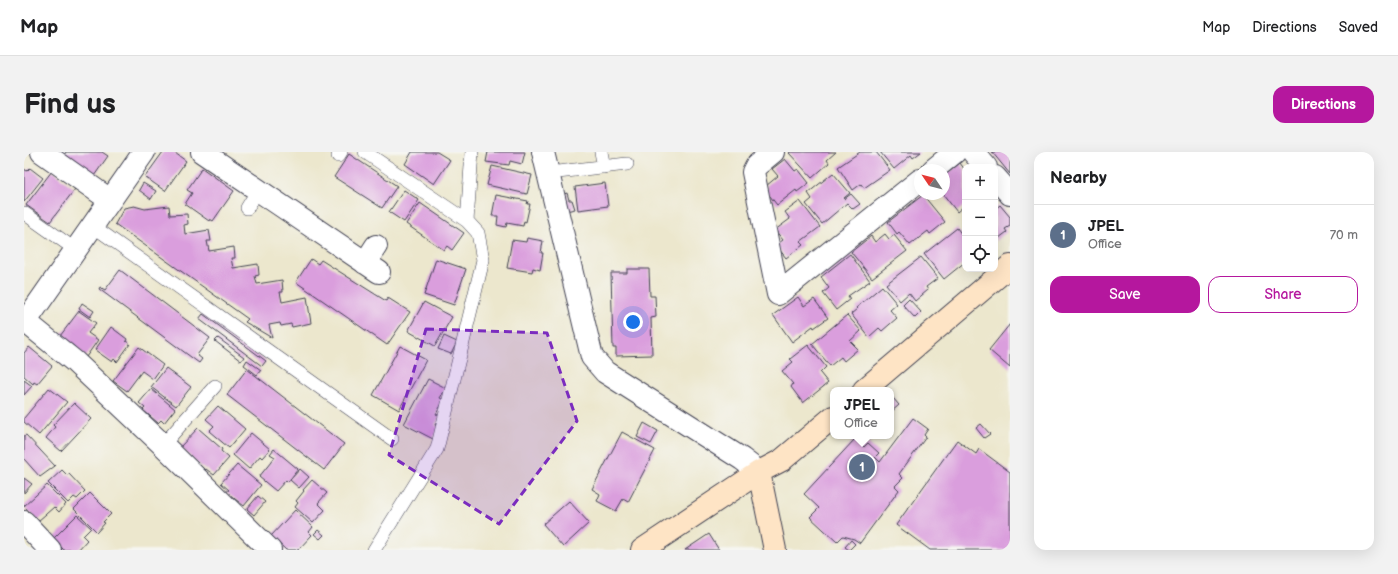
<!DOCTYPE html>
<meta charset="utf-8">
<style>
body{margin:0;font-family:"Balsamiq Sans",sans-serif;background:#f2f2f2;color:#202124}
.controls{position:absolute;right:12px;top:12px;display:grid;overflow:hidden;border-radius:8px;box-shadow:0 4px 16px #0002}
.controls button{width:36px;height:36px;display:grid;place-items:center;padding:0;border:0;border-bottom:1px solid #e0e0e0;background:#fff;color:#202124;font:20px sans-serif}
.compass{position:absolute;left:890px;top:12px;width:36px;height:36px;border-radius:50%;background:#fff;box-shadow:0 4px 16px #0002;rotate:305deg}
.you{position:absolute;left:609px;top:170px;width:14px;height:14px;margin:-10px;border:3px solid #fff;border-radius:50%;background:#1a73e8;box-shadow:0 0 0 6px #1a73e833}
.badge{display:grid;place-items:center;width:26px;height:26px;border-radius:50%;background:#b5179e;color:#fff;font-size:13px;font-weight:700}
.pin{position:absolute;translate:-50% -50%;border:2px solid #fff;box-shadow:0 1px 4px #0006}
.popup{position:absolute;left:806px;top:235px;width:64px;height:52px;box-sizing:border-box;display:grid;place-content:center;border-radius:8px;background:#fff;filter:drop-shadow(0 1px 3px #0005);font-size:13px;white-space:nowrap;color:#757577}
.popup b{font-size:15px;color:#202124}
.popup::after{content:'';position:absolute;left:50%;top:100%;margin-left:-8px;border:8px solid transparent;border-top-color:#fff}
.list{margin:0;padding:0;list-style:none}
h2{display:flex;justify-content:space-between;align-items:center;height:52px;margin:0;padding:0 16px;font-size:17px}
h2 small{font-size:13px;font-weight:400;color:#757577}
.list li{display:grid;grid-template-columns:26px 1fr auto;gap:12px;align-items:center;box-sizing:border-box;height:60px;padding:0 16px;border-top:1px solid #e0e0e0}
.list b{display:block;font-size:15px;white-space:nowrap}
.list p{margin:0;font-size:13px;white-space:nowrap;color:#757577}
.list em{font-size:13px;font-style:normal;color:#757577}
.actions{display:flex;gap:8px;padding:12px 16px}
.actions a{flex:1;padding:9px 0;border:1px solid #b5179e;border-radius:12px;text-align:center;font-size:14px;color:#b5179e}
.actions .main{background:#b5179e;color:#fff}
.icon{flex:none;width:22px;height:22px;fill:none;stroke:currentColor;stroke-width:2;stroke-linecap:round;stroke-linejoin:round}
.map{position:relative;flex:none;width:986px;height:398px;overflow:hidden;border-radius:12px}
header{display:flex;align-items:center;gap:24px;box-sizing:border-box;height:56px;padding:0 20px;background:#fff;border-bottom:1px solid #e0e0e0}
header strong{font-size:19px}
nav{display:flex;gap:22px;margin-inline-start:auto;font-size:14px}
.intro{display:flex;align-items:center;justify-content:space-between;box-sizing:border-box;height:96px;padding:0 24px}
h1{margin:0;font-size:28px}
.button{padding:10px 18px;border-radius:12px;background:#b5179e;color:#fff;font-size:14px;font-weight:700}
main{display:flex;gap:24px;padding:0 24px}
aside{flex:1;background:#fff;border-radius:12px;box-shadow:0 4px 16px #0002}
.map>svg:first-child{display:block}
</style>
<header>
<strong>Map</strong>
<nav><a>Map</a><a>Directions</a><a>Saved</a></nav>
</header>
<div class="intro"><h1>Find us</h1><a class="button">Directions</a></div>
<main>
<div class="map">
<svg width="986" height="398" viewBox="0 0 986 398">
<rect width="100%" height="100%" fill="#f6f6f2"/>
<filter id="ink" filterUnits="userSpaceOnUse"><feTurbulence type="fractalNoise" baseFrequency=".025" numOctaves="2"/><feDisplacementMap in="SourceGraphic" scale="8" xChannelSelector="R" yChannelSelector="G"/><feConvolveMatrix kernelMatrix="1 2 1 2 8 2 1 2 1" color-interpolation-filters="sRGB"/></filter>
<filter id="wash" filterUnits="userSpaceOnUse"><feTurbulence type="fractalNoise" baseFrequency=".012" numOctaves="4" result="noise"/><feDisplacementMap in="SourceGraphic" scale="16" xChannelSelector="R" yChannelSelector="G"/><feGaussianBlur stdDeviation="0.9" result="paint"/><feColorMatrix in="noise" values="0 0 0 0 0 0 0 0 0 0 0 0 0 0 0 0 0 1.4 0 .05"/><feComposite in="paint" operator="in"/></filter>
<g filter="url(#wash)">
<rect width="100%" height="100%" fill="#ece7cd"/>
<g id="blocks">
<path fill="#da9edd" d="M 42,0 L 78,0 L 84,4 L 70,24 L 40,3 Z
M 139,0 L 151,0 L 151,1 L 162,9 L 141,39 L 121,25 Z
M 388,0 L 413,0 L 426,8 L 410,32 L 381,12 Z
M 464,0 L 501,0 L 498,12 L 486,9 L 485,13 L 462,10 Z
M 766,0 L 812,0 L 803,8 L 805,11 L 788,26 L 765,1 Z
M 836,0 L 852,0 L 866,18 L 840,36 L 837,32 L 829,38 L 814,15 Z
M 856,0 L 897,0 L 889,6 L 887,3 L 870,17 Z
M 968,0 L 986,0 L 986,22 Z
M 325,2 L 373,34 L 358,56 L 310,25 Z
M 761,7 L 771,19 L 774,17 L 785,31 L 773,40 L 772,38 L 753,53 L 742,39 L 744,37 L 742,34 L 754,24 L 748,17 Z
M 936,11 L 941,18 L 941,53 L 933,60 L 919,42 L 920,42 L 920,24 Z
M 468,14 L 508,23 L 503,42 L 463,33 Z
M 6,16 L 19,26 L 0,50 L 0,17 L 3,19 Z
M 178,16 L 210,39 L 189,69 L 186,67 L 185,69 L 161,52 L 168,41 L 163,38 Z
M 28,19 L 51,37 L 26,70 L 2,53 Z
M 809,21 L 826,41 L 820,46 L 820,47 L 827,42 L 836,52 L 829,57 L 823,51 L 798,72 L 782,52 L 788,47 L 784,41 Z
M 119,31 L 132,39 L 127,47 L 115,38 Z
M 581,31 L 584,54 L 554,58 L 551,35 Z
M 380,38 L 395,48 L 380,70 L 365,60 Z
M 543,41 L 545,48 L 548,48 L 551,57 L 542,59 L 537,43 Z
M 472,43 L 504,49 L 503,52 L 506,52 L 502,70 L 500,69 L 499,74 L 483,71 L 482,75 L 473,73 L 474,64 L 468,64 Z
M 899,43 L 921,70 L 906,82 L 904,79 L 886,93 L 875,80 L 873,82 L 864,70 Z
M 776,49 L 796,75 L 776,90 L 779,93 L 762,106 L 752,93 L 759,88 L 751,78 L 766,67 L 761,60 Z
M 396,51 L 440,81 L 428,98 L 423,94 L 420,98 L 382,72 Z
M 976,53 L 986,65 L 986,74 L 981,77 L 983,80 L 971,89 L 971,57 Z
M 110,54 L 121,57 L 145,54 L 146,63 L 163,62 L 164,72 L 160,73 L 161,82 L 185,78 L 187,89 L 183,89 L 185,99 L 210,95 L 211,106 L 207,106 L 209,116 L 234,112 L 235,123 L 231,124 L 233,132 L 258,128 L 259,140 L 256,140 L 258,150 L 283,145 L 287,171 L 268,175 L 267,172 L 257,174 L 256,171 L 245,173 L 248,186 L 221,170 L 224,167 L 91,72 L 100,56 Z
M 933,76 L 941,87 L 941,98 L 939,99 L 941,102 L 941,110 L 920,127 L 900,102 Z
M 861,82 L 865,87 L 870,83 L 883,99 L 848,126 L 827,100 L 847,84 L 851,90 Z
M 503,86 L 519,89 L 517,101 L 519,101 L 516,118 L 509,116 L 508,120 L 483,116 L 488,88 L 502,90 Z
M 826,102 L 846,129 L 824,144 L 826,147 L 812,158 L 799,141 L 805,136 L 797,125 Z
M 897,105 L 914,126 L 902,135 L 904,138 L 891,149 L 885,141 L 876,149 L 862,132 Z
M 287,107 L 294,112 L 297,108 L 362,149 L 364,146 L 386,160 L 363,193 L 272,130 Z
M 412,107 L 442,117 L 430,153 L 400,143 Z
M 603,117 L 625,117 L 626,144 L 631,144 L 632,165 L 627,166 L 628,203 L 592,204 L 592,196 L 589,196 L 587,121 L 603,121 Z
M 96,118 L 186,186 L 173,203 L 178,207 L 175,211 L 75,137 L 76,135 L 81,138 Z
M 858,134 L 873,152 L 866,158 L 873,166 L 858,179 L 855,176 L 845,185 L 827,162 L 833,157 L 832,156 Z
M 774,145 L 780,154 L 790,147 L 804,166 L 790,176 L 789,174 L 768,190 L 749,163 Z
M 885,147 L 897,160 L 891,166 L 879,153 Z
M 400,150 L 428,165 L 411,194 L 384,179 Z
M 58,151 L 70,159 L 66,165 L 55,157 Z
M 55,159 L 72,171 L 64,181 L 74,188 L 62,205 L 50,196 L 51,195 L 36,184 Z
M 179,162 L 242,209 L 238,214 L 175,167 Z
M 823,163 L 837,179 L 826,189 L 834,197 L 820,209 L 817,205 L 806,214 L 788,192 Z
M 986,172 L 986,216 L 965,198 Z
M 87,175 L 103,187 L 102,189 L 106,192 L 93,210 L 90,207 L 88,210 L 71,198 Z
M 420,184 L 433,190 L 427,202 L 414,197 Z
M 194,186 L 220,205 L 217,209 L 191,189 Z
M 784,193 L 802,215 L 796,221 L 804,231 L 779,251 L 767,235 L 769,232 L 758,219 L 769,210 L 766,207 Z
M 376,194 L 402,208 L 375,258 L 349,243 Z
M 5,195 L 28,214 L 13,232 L 10,230 L 9,232 L 0,224 L 0,201 Z
M 115,195 L 139,213 L 129,227 L 118,219 L 103,239 L 89,229 Z
M 223,208 L 237,218 L 233,223 L 220,213 Z
M 142,216 L 167,235 L 152,254 L 127,235 Z
M 223,217 L 320,292 L 300,318 L 203,243 Z
M 404,227 L 422,236 L 416,246 L 420,248 L 412,262 L 416,264 L 411,273 L 415,275 L 409,287 L 380,272 Z
M 0,228 L 8,234 L 0,243 Z
M 25,236 L 43,250 L 15,283 L 0,270 L 0,266 Z
M 127,237 L 151,257 L 140,271 L 137,268 L 134,271 L 119,258 L 121,256 L 115,251 Z
M 869,246 L 875,253 L 867,260 L 867,248 Z
M 50,251 L 67,267 L 37,299 L 22,286 L 31,275 L 29,273 Z
M 194,254 L 221,277 L 205,296 L 185,279 L 190,274 L 182,267 Z
M 889,266 L 904,277 L 900,283 L 902,285 L 875,322 L 879,326 L 871,334 L 875,338 L 836,391 L 830,387 L 819,384 L 813,390 L 786,365 L 795,356 L 780,342 L 831,287 L 840,295 L 844,291 L 855,301 L 851,305 L 856,310 Z
M 620,271 L 634,279 L 627,292 L 613,285 Z
M 957,272 L 966,282 L 960,286 L 952,276 Z
M 174,276 L 198,297 L 197,299 L 205,306 L 190,323 L 182,317 L 181,318 L 156,295 Z
M 598,280 L 631,298 L 604,350 L 599,347 L 592,359 L 573,349 L 576,342 L 568,337 Z
M 227,281 L 246,297 L 238,306 L 236,304 L 225,317 L 209,303 Z
M 2,283 L 31,314 L 16,325 L 0,307 L 0,284 Z
M 933,288 L 952,302 L 955,297 L 986,320 L 986,398 L 906,398 L 872,373 Z
M 250,297 L 274,317 L 264,330 L 262,328 L 252,339 L 235,325 L 251,305 L 246,302 Z
M 213,313 L 237,333 L 220,354 L 202,340 L 205,338 L 197,331 Z
M 276,317 L 285,325 L 275,336 L 266,328 Z
M 38,318 L 43,323 L 45,322 L 61,339 L 53,347 L 50,345 L 44,351 L 24,331 Z
M 0,326 L 8,332 L 0,341 Z
M 288,328 L 303,341 L 294,351 L 301,358 L 289,371 L 271,355 L 274,351 L 272,349 L 280,339 L 279,338 Z
M 23,333 L 42,352 L 35,360 L 30,355 L 14,369 L 0,354 Z
M 66,341 L 87,362 L 79,370 L 81,371 L 73,380 L 50,357 Z
M 234,344 L 241,350 L 230,363 L 223,357 Z
M 545,349 L 565,371 L 539,395 L 519,372 Z
M 271,358 L 289,375 L 285,380 L 288,383 L 274,398 L 262,398 L 247,384 Z
M 53,363 L 67,376 L 59,384 L 63,388 L 54,398 L 40,398 L 29,387 Z
M 294,378 L 300,383 L 296,387 L 290,382 Z
M 685,382 L 695,398 L 661,398 Z
M 827,388 L 831,392 L 825,398 L 821,395 Z"/>
</g>
</g>
<g filter="url(#ink)">
<use href="#blocks" fill-opacity="0" stroke="#404051" stroke-width="1"/>
<g fill="none" stroke-linecap="round" stroke-linejoin="round">
<g stroke="#404051" stroke-width="14">
<path id="lane" d="M 341,0 L 443,69 L 454,81 L 459,108 L 413,297 L 350,398
M 577,0 L 580,15
M 314,4 L 317,0
M 525,21 L 603,12
M 223,56 L 234,38
M 0,61 L 52,98
M 443,69 L 448,0
M 69,74 L 368,287
M 139,293 L 191,234"/>
</g>
<g stroke="#404051" stroke-width="24">
<path id="street" d="M 18,0 L 86,48
M 178,0 L 355,120
M 519,0 L 568,205 L 581,220 L 718,307 L 735,320
M 749,0 L 732,14 L 729,20 L 754,142 L 896,28
M 949,0 L 962,15
M 909,18 L 931,0
M 971,25 L 986,42
M 341,111 L 352,94
M 2,170 L 50,209 L 139,293 L 246,398
M 0,172 L 120,0
M 0,370 L 26,398"/>
</g>
<g stroke="#404051" stroke-width="24">
<path id="secondary" d="M 840,238 L 986,114
M 735,320 L 751,398
M 618,398 L 735,320 L 758,308 L 809,265"/>
</g>
<use href="#lane" stroke="#fff" stroke-width="13"/>
<use href="#street" stroke="#fff" stroke-width="22"/>
<use href="#secondary" stroke="#fee4c5" stroke-width="22"/>
</g>
</g>
<path fill="#7b2cbf" fill-opacity="0.2" stroke="#7b2cbf" stroke-width="3" stroke-dasharray="8 5" stroke-linejoin="round" d="M 402,177 L 523,181 L 553,269 L 475,372 L 365,303 Z"/>
</svg>
<div class="controls">
<button>+</button>
<button>−</button>
<button><svg class="icon" aria-label="locate" viewBox="0 0 24 24"><circle cx="12" cy="12" r="6"/><path d="M12 2v4M12 18v4M2 12h4M18 12h4"/></svg></button>
</div>
<svg class="compass" viewBox="-18 -18 36 36"><path d="M0-13l5 13h-10z" fill="#e53935"/><path d="M0 13l5-13h-10z" fill="#757577"/></svg>
<div class="you"></div>
<div class="pin badge" style="left:838px;top:315px;background:#5c6f8a">1</div>
<div class="popup"><b>JPEL</b>Office</div>
</div>
<aside>
<h2>Nearby<small></small></h2>
<ul class="list">
<li><span class="badge" style="background:#5c6f8a">1</span><div><b>JPEL</b><p>Office</p></div><em>70 m</em></li>
</ul>
<div class="actions"><a class="main">Save</a><a>Share</a></div>
</aside>
</main>
